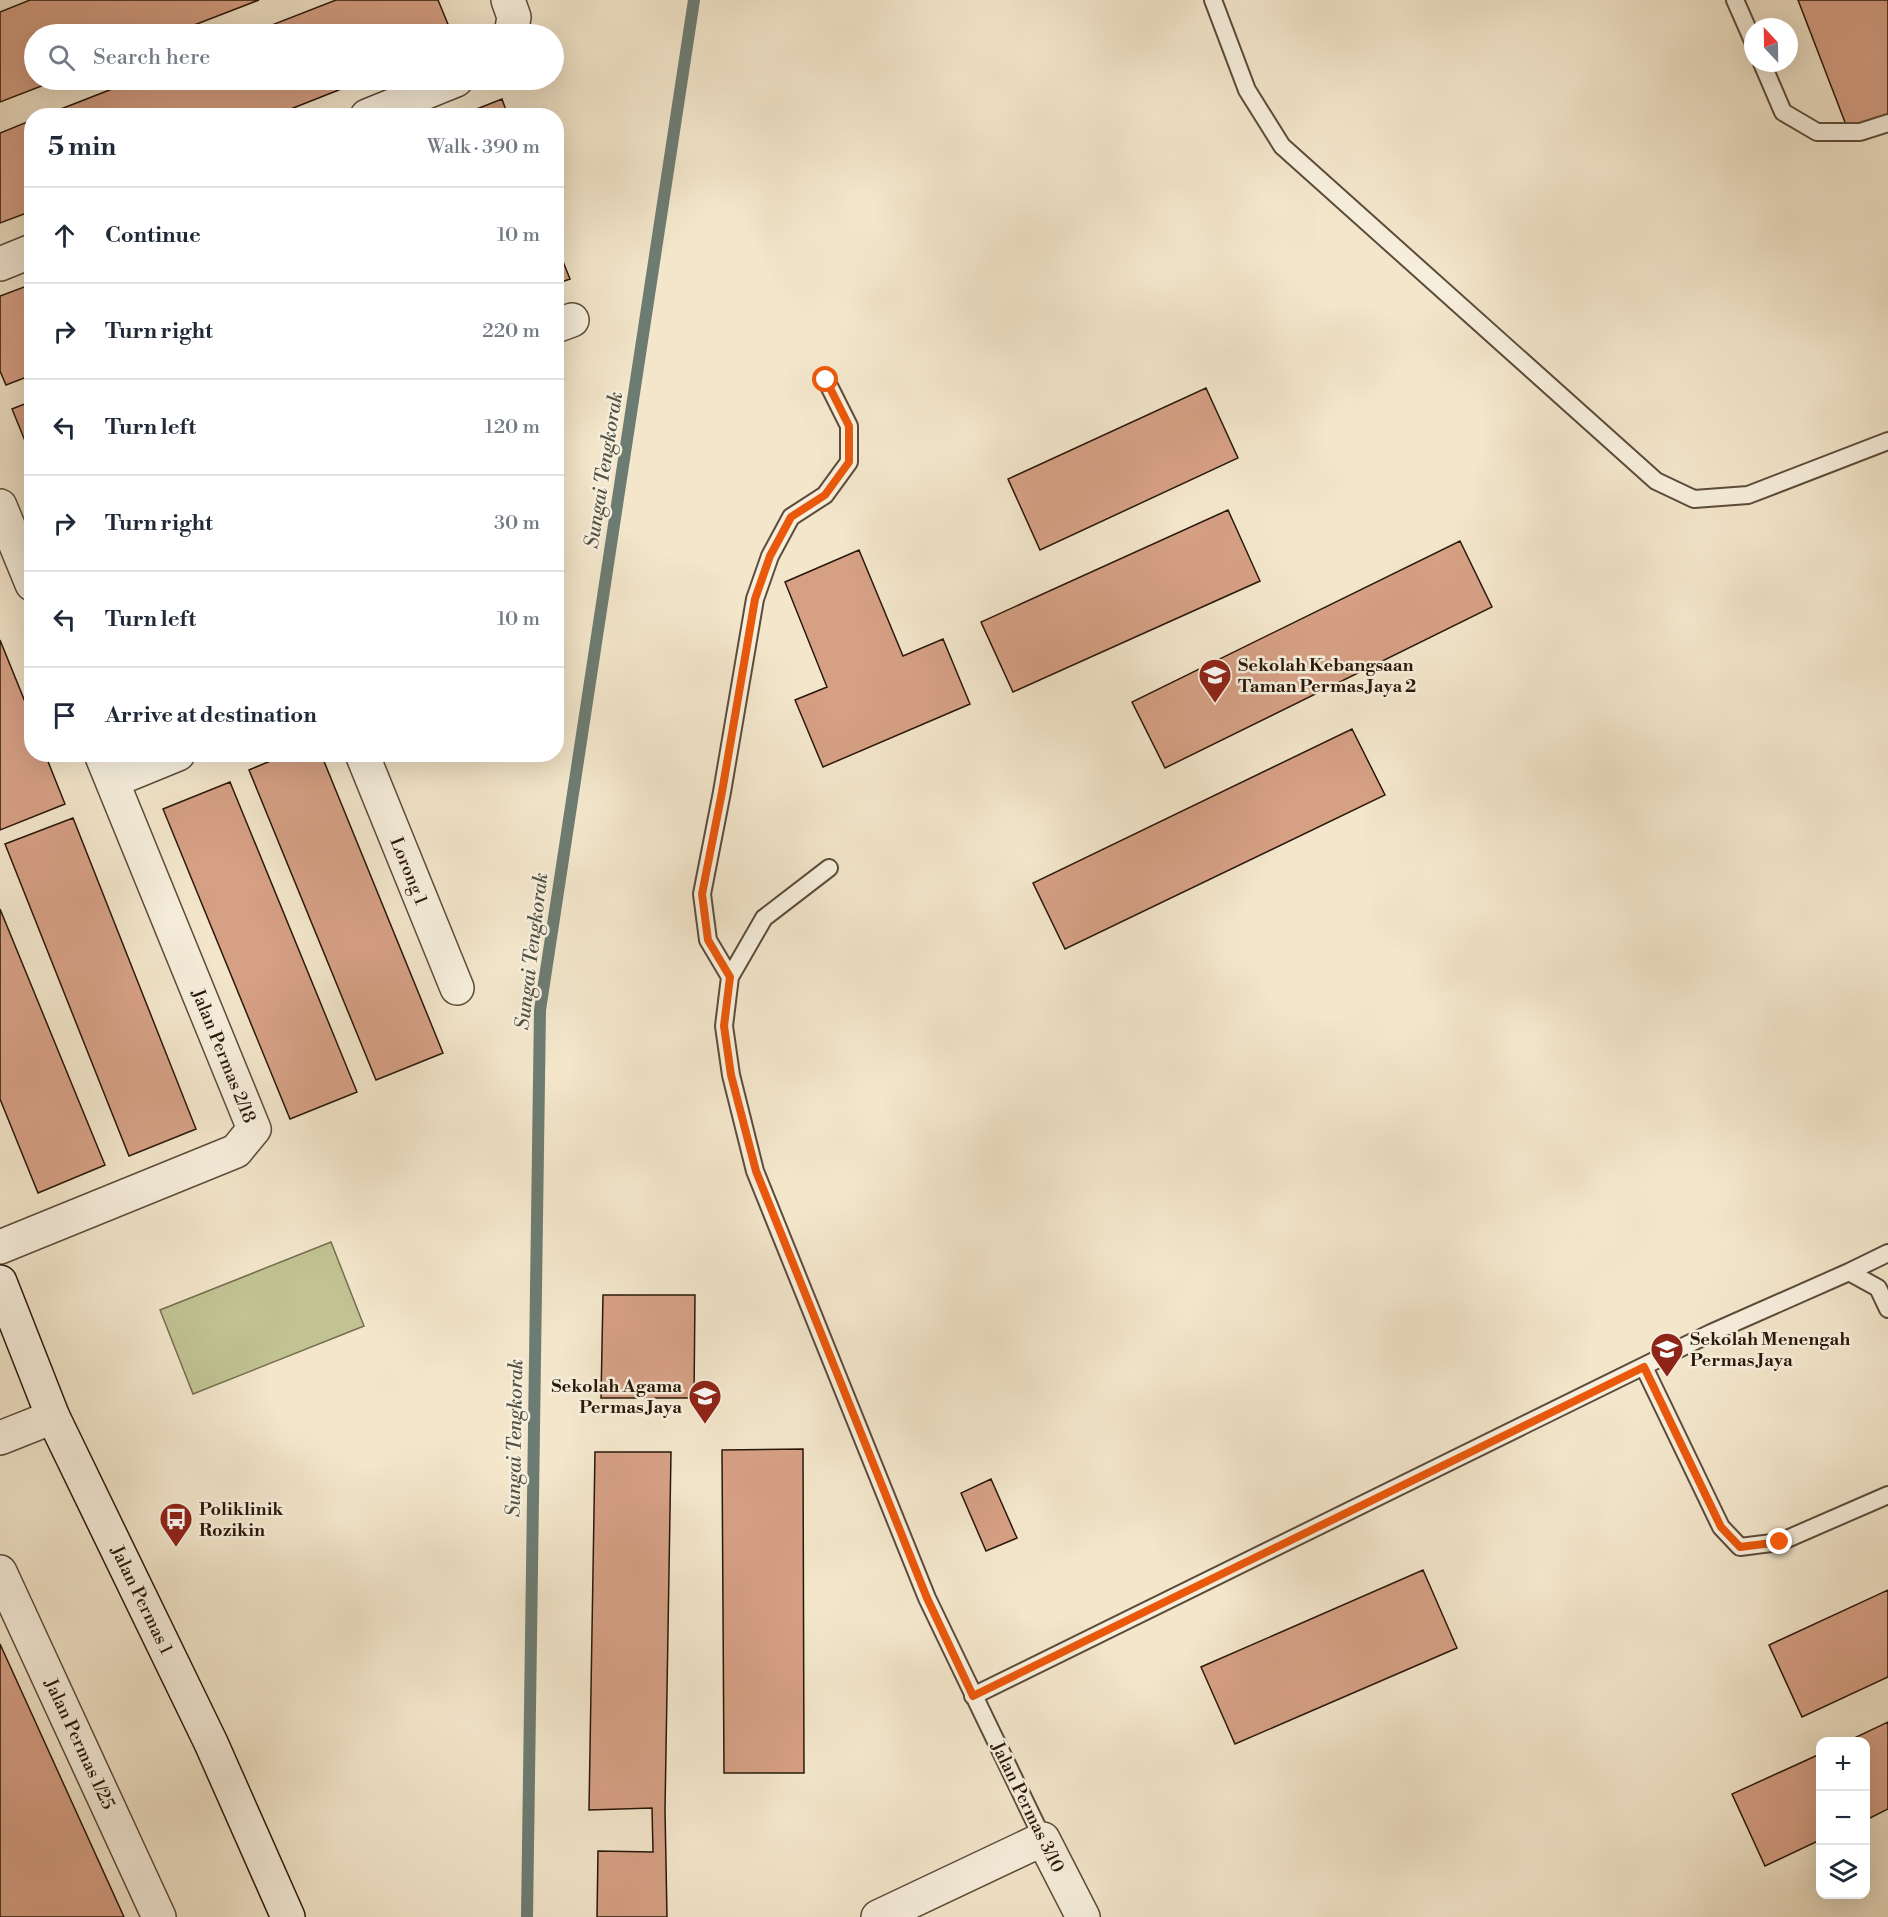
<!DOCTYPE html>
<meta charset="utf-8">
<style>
body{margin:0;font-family:"Libre Bodoni",serif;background:#f2f2f3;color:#1f2937}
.controls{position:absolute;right:18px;bottom:18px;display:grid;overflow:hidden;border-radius:12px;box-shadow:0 6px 24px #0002}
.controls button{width:54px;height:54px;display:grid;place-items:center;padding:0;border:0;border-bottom:2px solid #e0e1e3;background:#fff;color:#1f2937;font:30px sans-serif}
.compass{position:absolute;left:1744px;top:18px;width:54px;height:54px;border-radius:50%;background:#fff;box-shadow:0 6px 24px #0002;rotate:338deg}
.stop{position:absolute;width:18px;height:18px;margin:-14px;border:4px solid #ea580c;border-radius:50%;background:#fff}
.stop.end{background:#ea580c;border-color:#fff;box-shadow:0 2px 6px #0008}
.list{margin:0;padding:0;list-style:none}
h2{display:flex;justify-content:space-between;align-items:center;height:78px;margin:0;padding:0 24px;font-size:26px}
h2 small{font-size:20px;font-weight:400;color:#747a83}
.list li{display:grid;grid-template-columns:39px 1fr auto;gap:18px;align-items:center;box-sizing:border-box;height:96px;padding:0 24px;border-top:2px solid #e0e1e3}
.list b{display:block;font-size:22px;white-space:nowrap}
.list em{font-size:20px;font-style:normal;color:#747a83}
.icon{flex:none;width:33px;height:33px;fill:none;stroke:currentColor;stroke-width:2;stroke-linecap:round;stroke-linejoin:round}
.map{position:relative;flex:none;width:1888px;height:1917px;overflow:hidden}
.search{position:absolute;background:#fff;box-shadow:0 6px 24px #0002;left:24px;top:24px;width:540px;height:66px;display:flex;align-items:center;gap:15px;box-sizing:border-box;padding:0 21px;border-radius:33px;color:#747a83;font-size:22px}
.panel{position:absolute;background:#fff;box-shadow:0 6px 24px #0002;left:24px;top:108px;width:540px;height:654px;border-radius:24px}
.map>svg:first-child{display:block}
</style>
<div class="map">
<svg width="1888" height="1917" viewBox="0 0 1888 1917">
<rect width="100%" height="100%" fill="#f3e6cb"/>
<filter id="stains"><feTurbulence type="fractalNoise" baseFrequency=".00333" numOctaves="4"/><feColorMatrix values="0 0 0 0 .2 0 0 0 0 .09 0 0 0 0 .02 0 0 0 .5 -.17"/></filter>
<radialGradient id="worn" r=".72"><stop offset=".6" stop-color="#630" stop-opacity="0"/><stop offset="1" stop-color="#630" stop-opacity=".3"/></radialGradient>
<path fill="#c1c393" stroke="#756e4e" stroke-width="1.5" d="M 331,1242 L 364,1326 L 193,1394 L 160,1310 Z"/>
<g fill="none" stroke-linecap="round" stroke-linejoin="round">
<path stroke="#6d7c72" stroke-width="12" d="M 527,1917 L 540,1010 L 694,0"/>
</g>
<path fill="#d6a085" stroke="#291809" stroke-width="1.5" d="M 30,0 L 259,0 L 171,34 L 34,34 L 34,80 L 57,80 L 0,102 L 0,12 Z
M 336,0 L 438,0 L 452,34 L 249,34 Z
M 1798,0 L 1888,0 L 1888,114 L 1848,130 Z
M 135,80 L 364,80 L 273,116 L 43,116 Z
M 502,99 L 508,116 L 459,116 Z
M 32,120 L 32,211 L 0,223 L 0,133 Z
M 556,244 L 570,279 L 556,284 Z
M 32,284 L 32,375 L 6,385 L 0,371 L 0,296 Z
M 1206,388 L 1238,458 L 1040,550 L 1008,479 Z
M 32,401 L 32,458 L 12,409 Z
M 1228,510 L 1260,581 L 1013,692 L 981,622 Z
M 1460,541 L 1492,607 L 1165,768 L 1132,702 Z
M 859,550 L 903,656 L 943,639 L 970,704 L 823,767 L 795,700 L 827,687 L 785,582 Z
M 0,640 L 32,719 L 32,754 L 45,754 L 65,804 L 0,830 Z
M 1352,729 L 1385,795 L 1065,949 L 1033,883 Z
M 287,754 L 321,754 L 443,1053 L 376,1080 L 249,770 Z
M 230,782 L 357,1092 L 290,1119 L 163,809 Z
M 73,818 L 196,1129 L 129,1156 L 5,844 Z
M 0,909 L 105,1165 L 38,1193 L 0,1099 Z
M 603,1295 L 695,1295 L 694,1398 L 601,1398 Z
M 803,1449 L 804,1773 L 724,1773 L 722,1450 Z
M 595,1452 L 671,1452 L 665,1810 L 667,1917 L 597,1917 L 598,1851 L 653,1852 L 652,1808 L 589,1810 Z
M 991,1479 L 1017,1538 L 986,1551 L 961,1493 Z
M 1423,1570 L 1457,1648 L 1235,1744 L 1201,1667 Z
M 1888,1590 L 1888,1677 L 1802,1717 L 1769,1645 Z
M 0,1644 L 124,1917 L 0,1917 Z
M 1888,1722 L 1888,1809 L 1866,1820 L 1866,1742 L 1846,1742 Z
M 1820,1754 L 1820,1840 L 1765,1866 L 1732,1794 Z"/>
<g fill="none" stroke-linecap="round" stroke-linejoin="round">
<g stroke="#5c4c3a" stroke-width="20">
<path id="lane" d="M 1213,0 L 1247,90 L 1282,146 L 1656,481 L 1694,499 L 1748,495 L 1888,441
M 1735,0 L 1753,41
M 1762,63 L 1783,112 L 1817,132 L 1860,132 L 1888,123
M 829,868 L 764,918 L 730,977 L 724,1026 L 731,1075 L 755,1171 L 927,1598 L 1043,1839
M 730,977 L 708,940 L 702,894 L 722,792 L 755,599 L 770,556 L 791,517 L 825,495 L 849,462 L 849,426 L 826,380
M 1849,1272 L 1888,1253
M 1644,1367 L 1721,1527 L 1740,1547 L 1780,1542 L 1888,1495
M 973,1696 L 1711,1333 L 1849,1272 L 1878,1288 L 1888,1309"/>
</g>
<g stroke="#5c4c3a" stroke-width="36">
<path id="street" d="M 508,0 L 514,17 L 511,34
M 367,116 L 456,80
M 0,264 L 32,251
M 556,326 L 572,320
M 0,506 L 32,584
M 362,754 L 457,988
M 112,781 L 178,754
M 0,1247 L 236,1151 L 254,1129 L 101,754
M 0,1438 L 53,1417
M 0,1572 L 159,1917
M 878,1917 L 1043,1839 L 1083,1917"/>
</g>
<g stroke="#291809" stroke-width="36">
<path id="secondary" d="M 0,1282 L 53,1417 L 211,1743 L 288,1917"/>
</g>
<use href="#lane" stroke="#f7efdd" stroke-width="16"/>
<use href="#street" stroke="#f7efdd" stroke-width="33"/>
<use href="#secondary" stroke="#f7efdd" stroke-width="33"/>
</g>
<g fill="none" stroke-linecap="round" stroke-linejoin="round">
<path stroke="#ea580c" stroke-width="8" d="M 826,380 L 849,426 L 849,462 L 825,495 L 791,517 L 770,556 L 755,599 L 722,792 L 702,894 L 708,940 L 730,977 L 724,1026 L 731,1075 L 756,1171 L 927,1598 L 973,1696 L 1644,1367 L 1721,1527 L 1740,1547 L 1780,1542"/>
</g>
<defs>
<g id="school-pin" transform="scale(1.725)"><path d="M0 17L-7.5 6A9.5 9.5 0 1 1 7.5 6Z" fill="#8f2418" stroke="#f7efdd"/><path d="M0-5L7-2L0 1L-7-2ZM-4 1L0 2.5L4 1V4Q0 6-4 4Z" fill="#fff"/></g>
<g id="bus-pin" transform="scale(1.725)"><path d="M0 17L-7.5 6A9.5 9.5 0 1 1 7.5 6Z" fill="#8f2418" stroke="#f7efdd"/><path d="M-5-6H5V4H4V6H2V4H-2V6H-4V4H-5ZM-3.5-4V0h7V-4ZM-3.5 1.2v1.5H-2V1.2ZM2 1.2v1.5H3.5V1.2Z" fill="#fff"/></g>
</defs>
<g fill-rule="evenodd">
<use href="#school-pin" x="1215" y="675"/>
<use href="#school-pin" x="1667" y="1349"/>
<use href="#school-pin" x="705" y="1396"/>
<use href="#bus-pin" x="176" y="1519"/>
</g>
<g text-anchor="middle" stroke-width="5" stroke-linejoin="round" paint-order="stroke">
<g font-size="18" font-weight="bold" fill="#291809" stroke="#f7efdd" text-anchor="start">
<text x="1238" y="671">Sekolah Kebangsaan<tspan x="1238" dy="21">Taman Permas Jaya 2</tspan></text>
<text x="1690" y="1345">Sekolah Menengah<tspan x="1690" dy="21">Permas Jaya</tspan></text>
<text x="682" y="1392" text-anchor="end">Sekolah Agama<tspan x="682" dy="21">Permas Jaya</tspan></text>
<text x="199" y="1515">Poliklinik<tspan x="199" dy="21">Rozikin</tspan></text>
</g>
<g font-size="18" fill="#291809" stroke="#f7efdd">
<text transform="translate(409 871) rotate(68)" y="6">Lorong 1</text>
<text transform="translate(224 1056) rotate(68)" y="6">Jalan Permas 2/18</text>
<text transform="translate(142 1600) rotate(64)" y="6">Jalan Permas 1</text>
<text transform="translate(80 1744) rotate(65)" y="6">Jalan Permas 1/25</text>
<text transform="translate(1028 1807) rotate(64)" y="6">Jalan Permas 3/10</text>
</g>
<g font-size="20" font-style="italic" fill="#515246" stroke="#f7efdd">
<text transform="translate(603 470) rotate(-81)" y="7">Sungai Tengkorak</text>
<text transform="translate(531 951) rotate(-83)" y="7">Sungai Tengkorak</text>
<text transform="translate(514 1438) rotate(-89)" y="7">Sungai Tengkorak</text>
</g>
</g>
<rect width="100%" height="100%" filter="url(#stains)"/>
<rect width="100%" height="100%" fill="url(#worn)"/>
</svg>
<div class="controls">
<button>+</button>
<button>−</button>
<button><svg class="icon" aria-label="layers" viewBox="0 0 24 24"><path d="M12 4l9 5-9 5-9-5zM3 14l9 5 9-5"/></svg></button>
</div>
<svg class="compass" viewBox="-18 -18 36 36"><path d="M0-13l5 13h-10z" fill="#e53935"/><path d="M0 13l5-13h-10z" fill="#747a83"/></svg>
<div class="stop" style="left:826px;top:380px"></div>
<div class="stop end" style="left:1780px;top:1542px"></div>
<div class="search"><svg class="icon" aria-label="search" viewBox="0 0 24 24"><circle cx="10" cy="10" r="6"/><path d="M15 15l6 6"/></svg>Search here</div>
<section class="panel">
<h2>5 min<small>Walk · 390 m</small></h2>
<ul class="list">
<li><svg class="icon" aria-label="ahead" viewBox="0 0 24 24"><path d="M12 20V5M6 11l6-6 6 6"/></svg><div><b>Continue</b></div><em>10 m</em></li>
<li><svg class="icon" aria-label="right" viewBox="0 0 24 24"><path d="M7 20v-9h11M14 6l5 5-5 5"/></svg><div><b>Turn right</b></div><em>220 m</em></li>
<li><svg class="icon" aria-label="left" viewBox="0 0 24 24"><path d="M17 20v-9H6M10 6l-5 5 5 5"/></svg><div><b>Turn left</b></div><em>120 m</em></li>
<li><svg class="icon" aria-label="right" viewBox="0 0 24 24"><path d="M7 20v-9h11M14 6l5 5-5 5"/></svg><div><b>Turn right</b></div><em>30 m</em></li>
<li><svg class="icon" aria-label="left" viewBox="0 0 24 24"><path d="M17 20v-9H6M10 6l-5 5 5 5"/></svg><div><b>Turn left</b></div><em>10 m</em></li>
<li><svg class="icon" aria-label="arrive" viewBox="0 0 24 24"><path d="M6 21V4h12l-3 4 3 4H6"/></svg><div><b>Arrive at destination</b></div></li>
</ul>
</section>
</div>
